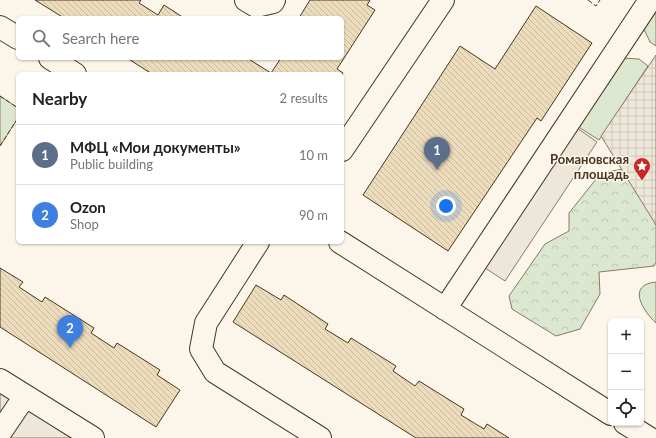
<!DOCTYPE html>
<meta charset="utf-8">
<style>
body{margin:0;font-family:Lato,sans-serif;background:#f6f6f6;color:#222}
.controls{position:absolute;right:12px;bottom:12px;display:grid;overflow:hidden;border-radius:6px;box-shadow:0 1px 3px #0004}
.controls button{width:36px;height:36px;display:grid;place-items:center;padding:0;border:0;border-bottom:1px solid #e0e0e0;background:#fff;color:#222;font:20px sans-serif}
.you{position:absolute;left:446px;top:206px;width:14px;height:14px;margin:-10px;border:3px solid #fff;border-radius:50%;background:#1a73e8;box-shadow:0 0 0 6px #1a73e833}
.badge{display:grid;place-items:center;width:26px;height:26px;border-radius:50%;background:#c62828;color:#fff;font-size:13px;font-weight:700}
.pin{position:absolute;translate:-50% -33px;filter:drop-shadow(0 1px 2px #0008)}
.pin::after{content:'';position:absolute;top:21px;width:14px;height:12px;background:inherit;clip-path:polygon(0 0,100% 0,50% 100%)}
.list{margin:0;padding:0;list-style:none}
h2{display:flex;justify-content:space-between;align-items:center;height:52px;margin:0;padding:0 16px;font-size:17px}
h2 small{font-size:13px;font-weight:400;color:#767676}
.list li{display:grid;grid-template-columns:26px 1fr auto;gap:12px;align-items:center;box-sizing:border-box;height:60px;padding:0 16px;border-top:1px solid #e0e0e0}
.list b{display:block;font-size:15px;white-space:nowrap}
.list p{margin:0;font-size:13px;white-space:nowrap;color:#767676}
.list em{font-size:13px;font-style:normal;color:#767676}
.icon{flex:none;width:22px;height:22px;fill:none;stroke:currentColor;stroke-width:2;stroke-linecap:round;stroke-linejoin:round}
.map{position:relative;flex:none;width:656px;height:438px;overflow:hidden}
.search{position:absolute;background:#fff;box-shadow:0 1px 3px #0004;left:16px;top:16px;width:328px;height:44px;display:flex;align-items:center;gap:10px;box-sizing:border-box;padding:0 14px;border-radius:6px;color:#767676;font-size:15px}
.panel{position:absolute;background:#fff;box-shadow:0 1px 3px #0004;left:16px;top:72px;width:328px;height:172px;border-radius:6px}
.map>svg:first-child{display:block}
</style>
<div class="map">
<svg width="656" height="438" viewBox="0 0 656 438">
<defs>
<pattern id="forest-crowns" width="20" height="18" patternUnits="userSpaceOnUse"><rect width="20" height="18" fill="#dce7d0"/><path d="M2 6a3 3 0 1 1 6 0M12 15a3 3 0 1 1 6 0" fill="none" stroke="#bec7b2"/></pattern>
<pattern id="plaza-grid" width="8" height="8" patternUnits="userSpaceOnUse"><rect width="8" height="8" fill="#ede7d9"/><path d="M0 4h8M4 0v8" fill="none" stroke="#cdc7ba"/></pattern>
<pattern id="building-back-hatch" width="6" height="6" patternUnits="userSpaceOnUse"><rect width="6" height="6" fill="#ecdcbc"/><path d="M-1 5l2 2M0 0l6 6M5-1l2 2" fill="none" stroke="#ccbda1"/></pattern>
</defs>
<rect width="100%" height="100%" fill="#fbf6e9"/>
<path fill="#dce7d0" stroke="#887966" d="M 656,7 L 656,46 L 650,42 L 643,27 Z
M 622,58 L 639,59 L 648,66 L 599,140 L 577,126 Z
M 0,96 L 18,108 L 18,118 L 0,146 Z
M 656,282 L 656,323 C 643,311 626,285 656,282 Z"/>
<path fill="url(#forest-crowns)" stroke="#887966" d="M 629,168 L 656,189 L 656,263 L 654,266 L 599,272 L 600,294 L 580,329 L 556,336 L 512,309 L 509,296 L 545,244 L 569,231 L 569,213 L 601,173 Z"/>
<path fill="#ede7d9" stroke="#887966" d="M 577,128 L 597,142 L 505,281 L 485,268 Z
M 0,392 L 71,438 L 0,438 Z"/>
<path fill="url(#plaza-grid)" stroke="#887966" d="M 656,55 L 656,225 L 601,136 Z"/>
<path fill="url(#building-back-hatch)" stroke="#4a3520" d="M 35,0 L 141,0 L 139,3 L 158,15 L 164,5 L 184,18 L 64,18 Z
M 310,0 L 370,0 L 367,5 L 375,10 L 337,69 L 343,73 L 342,75 L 342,74 L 152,74 L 127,58 L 235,58 L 237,59 L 238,58 L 247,58 L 271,73 L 281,58 L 342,58 L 342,18 L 299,18 Z
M 536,6 L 592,43 L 541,121 L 537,118 L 448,251 L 363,195 L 460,46 L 495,69 Z
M 0,268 L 23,282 L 19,287 L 42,302 L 45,297 L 94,328 L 91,333 L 114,348 L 117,343 L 160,370 L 157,375 L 180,390 L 156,427 L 0,327 Z
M 256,285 L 281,300 L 284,295 L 328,324 L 325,329 L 348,343 L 351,338 L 396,366 L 393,371 L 415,386 L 419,381 L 464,409 L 461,415 L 484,429 L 487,424 L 509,438 L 416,438 L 233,322 Z"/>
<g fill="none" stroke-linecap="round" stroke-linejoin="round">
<g stroke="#4a3520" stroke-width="24">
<path id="minor" d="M 246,0 L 256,6 L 273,2 L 274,0
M 0,27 L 18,38
M 50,58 L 75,74
M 342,150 L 443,0
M 258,242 L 206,323 L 201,349 L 215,372 L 320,438
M 340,242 L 611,414
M 445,309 L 650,0
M 0,380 L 93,438
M 625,423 L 649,438
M 0,433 L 25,396"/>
</g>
<use href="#minor" stroke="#fbf6e9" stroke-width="22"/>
<path stroke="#4a3520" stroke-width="1" stroke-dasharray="5 2" stroke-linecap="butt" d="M 588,0 L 596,6 L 600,0
M 0,96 L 18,108
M 0,146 L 18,118"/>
</g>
<defs>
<g id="sight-pin" transform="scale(0.9)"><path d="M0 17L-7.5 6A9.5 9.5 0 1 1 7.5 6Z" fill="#c62828" stroke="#fbf6e9"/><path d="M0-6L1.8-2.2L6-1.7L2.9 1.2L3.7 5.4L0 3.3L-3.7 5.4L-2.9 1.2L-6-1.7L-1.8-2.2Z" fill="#fff"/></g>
</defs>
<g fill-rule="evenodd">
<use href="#sight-pin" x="642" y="166"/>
</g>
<g text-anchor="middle" stroke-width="3" stroke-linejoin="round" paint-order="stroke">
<g font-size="13" font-weight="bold" fill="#4a3520" stroke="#fbf6e9" text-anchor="end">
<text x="629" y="164">Романовская<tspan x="629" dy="15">площадь</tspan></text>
</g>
</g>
</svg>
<div class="controls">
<button>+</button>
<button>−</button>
<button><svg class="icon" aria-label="locate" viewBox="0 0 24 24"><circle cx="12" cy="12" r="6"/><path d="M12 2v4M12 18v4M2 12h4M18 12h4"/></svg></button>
</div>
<div class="you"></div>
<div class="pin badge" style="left:437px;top:170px;background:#5c6f8a">1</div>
<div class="pin badge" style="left:70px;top:348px;background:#3f7fe0">2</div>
<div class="search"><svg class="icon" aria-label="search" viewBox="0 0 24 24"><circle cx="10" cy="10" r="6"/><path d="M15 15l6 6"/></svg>Search here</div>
<section class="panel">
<h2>Nearby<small>2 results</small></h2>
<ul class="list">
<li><span class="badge" style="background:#5c6f8a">1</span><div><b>МФЦ «Мои документы»</b><p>Public building</p></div><em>10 m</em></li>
<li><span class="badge" style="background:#3f7fe0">2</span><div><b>Ozon</b><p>Shop</p></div><em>90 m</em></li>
</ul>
</section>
</div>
